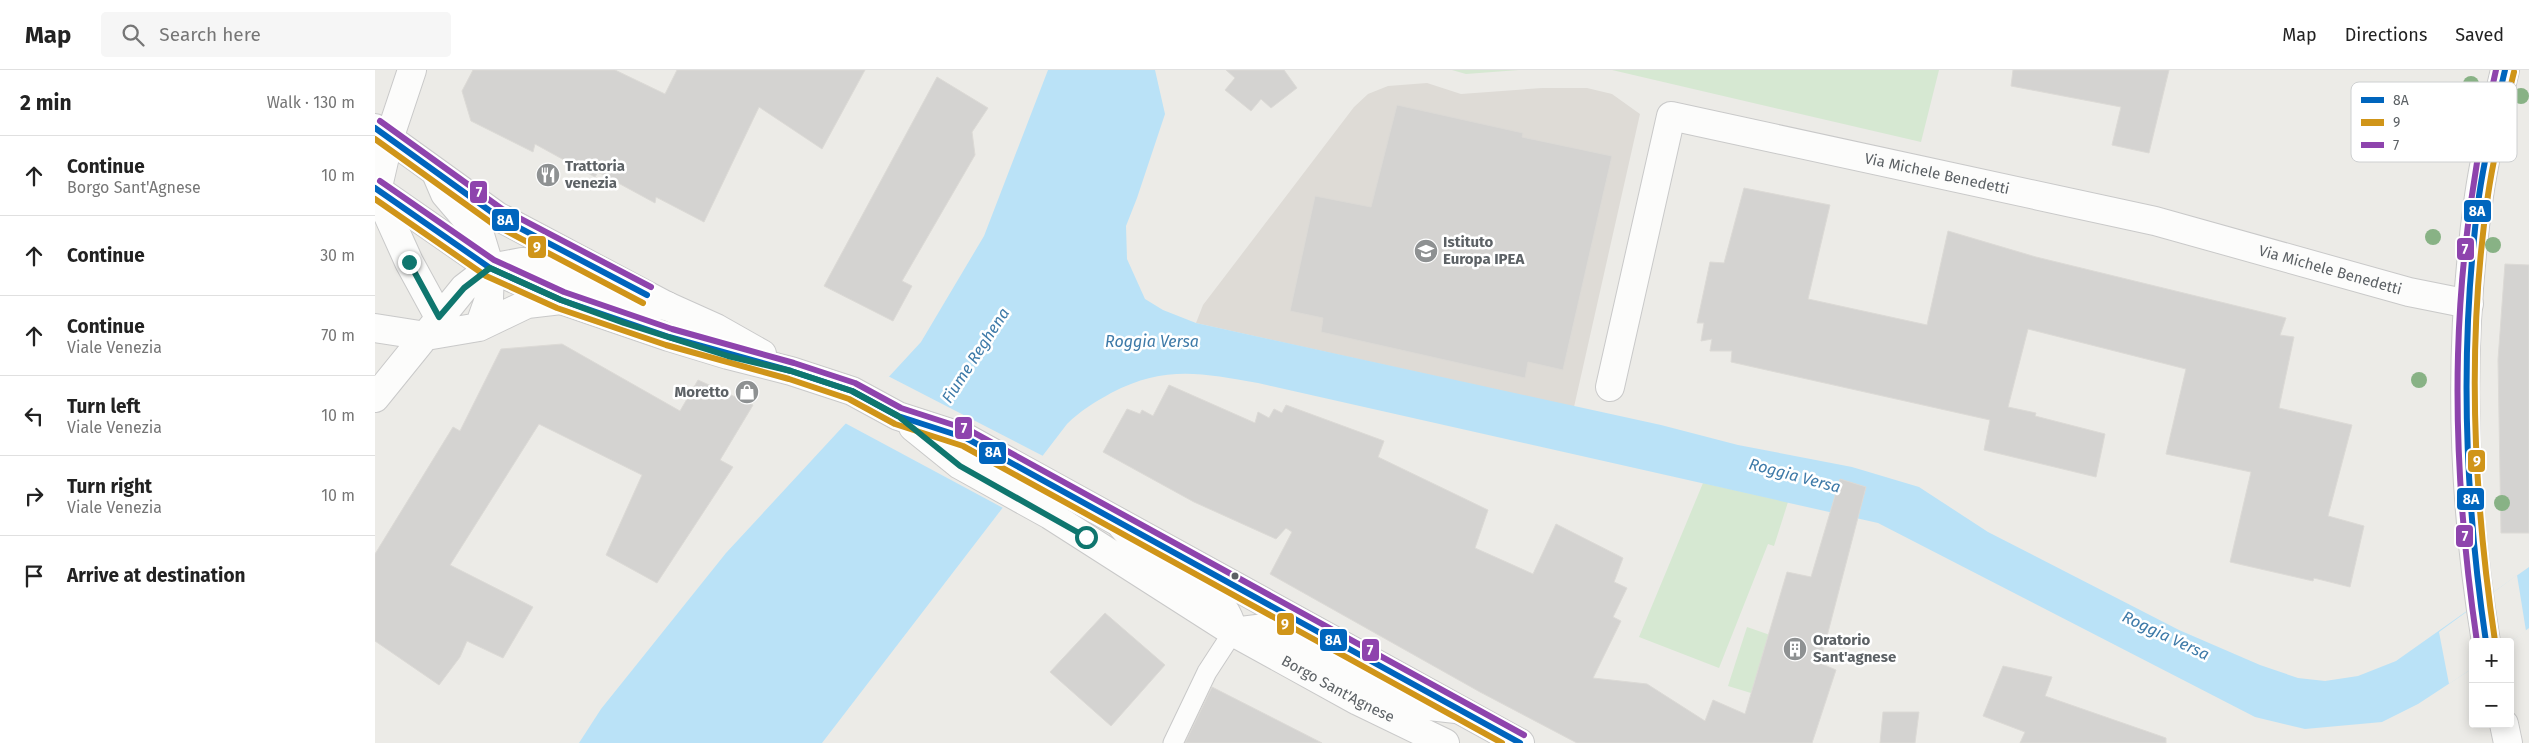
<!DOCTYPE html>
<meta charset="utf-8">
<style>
body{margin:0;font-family:"Fira Sans",sans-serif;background:#f6f6f6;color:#222}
.controls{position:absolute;right:15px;bottom:15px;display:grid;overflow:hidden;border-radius:5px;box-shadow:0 2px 12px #0003}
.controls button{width:45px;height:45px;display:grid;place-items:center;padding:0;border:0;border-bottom:1px solid #e0e0e0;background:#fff;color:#222;font:25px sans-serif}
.stop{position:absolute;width:15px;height:15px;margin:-11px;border:4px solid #0f766e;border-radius:50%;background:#fff}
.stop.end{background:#0f766e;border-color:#fff;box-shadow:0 1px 5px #0008}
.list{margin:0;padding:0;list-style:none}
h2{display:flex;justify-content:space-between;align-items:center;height:65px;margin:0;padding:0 20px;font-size:21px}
h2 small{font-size:16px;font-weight:400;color:#767676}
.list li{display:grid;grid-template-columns:32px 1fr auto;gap:15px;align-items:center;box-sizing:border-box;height:80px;padding:0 20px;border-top:1px solid #e0e0e0}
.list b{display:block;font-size:19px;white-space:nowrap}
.list p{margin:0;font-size:16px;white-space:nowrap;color:#767676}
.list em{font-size:16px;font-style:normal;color:#767676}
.icon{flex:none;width:28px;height:28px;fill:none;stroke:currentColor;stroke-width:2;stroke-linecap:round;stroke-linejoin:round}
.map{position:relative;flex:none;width:2154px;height:673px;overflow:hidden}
header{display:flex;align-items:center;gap:30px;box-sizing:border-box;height:70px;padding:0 25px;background:#fff;border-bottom:1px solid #e0e0e0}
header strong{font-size:24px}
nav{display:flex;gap:28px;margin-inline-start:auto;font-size:18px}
.search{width:350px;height:45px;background:#f6f6f6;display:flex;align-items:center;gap:12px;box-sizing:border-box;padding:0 18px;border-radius:5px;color:#767676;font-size:19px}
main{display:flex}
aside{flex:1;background:#fff}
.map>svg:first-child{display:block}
</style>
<header>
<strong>Map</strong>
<div class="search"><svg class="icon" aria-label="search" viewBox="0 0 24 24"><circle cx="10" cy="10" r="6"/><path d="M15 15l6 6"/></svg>Search here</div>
<nav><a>Map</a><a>Directions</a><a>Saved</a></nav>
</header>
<main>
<aside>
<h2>2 min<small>Walk · 130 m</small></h2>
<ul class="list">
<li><svg class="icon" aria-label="ahead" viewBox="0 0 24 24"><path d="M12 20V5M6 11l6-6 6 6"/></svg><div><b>Continue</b><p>Borgo Sant'Agnese</p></div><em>10 m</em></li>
<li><svg class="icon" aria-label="ahead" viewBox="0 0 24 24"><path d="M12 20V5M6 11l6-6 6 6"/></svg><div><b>Continue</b></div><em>30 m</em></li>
<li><svg class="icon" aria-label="ahead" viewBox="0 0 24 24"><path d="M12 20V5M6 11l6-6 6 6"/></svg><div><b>Continue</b><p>Viale Venezia</p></div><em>70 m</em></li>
<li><svg class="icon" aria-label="left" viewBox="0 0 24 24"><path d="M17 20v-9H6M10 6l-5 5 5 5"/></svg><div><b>Turn left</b><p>Viale Venezia</p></div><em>10 m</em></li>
<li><svg class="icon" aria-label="right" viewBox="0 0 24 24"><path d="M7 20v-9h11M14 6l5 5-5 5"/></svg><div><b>Turn right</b><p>Viale Venezia</p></div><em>10 m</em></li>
<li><svg class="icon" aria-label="arrive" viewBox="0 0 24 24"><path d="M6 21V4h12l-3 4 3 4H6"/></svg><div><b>Arrive at destination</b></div></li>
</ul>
</aside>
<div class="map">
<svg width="2154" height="673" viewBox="0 0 2154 673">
<rect width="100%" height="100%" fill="#ecebe7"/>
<path fill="#dedbd6" d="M 1052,13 L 1086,24 L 1167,18 L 1212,18 L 1237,24 L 1265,44 L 1199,337 L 821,253 L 828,235 L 979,37 L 993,24 L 1013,16 Z"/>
<path fill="#d6e8d2" d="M 1077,0 L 1144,0 L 1091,4 Z
M 1237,0 L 1564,0 L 1546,72 Z
M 1328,413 L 1413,432 L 1399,476 L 1393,474 L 1344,598 L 1264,567 Z
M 1372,557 L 1395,565 L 1376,623 L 1353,616 Z"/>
<path fill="#bae2f7" d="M 673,0 L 780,0 L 790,44 L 762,128 L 751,156 L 752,189 L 770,229 L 788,240 L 821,253 L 1286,355 L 1363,375 L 1477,397 L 1544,417 L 1613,462 L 1804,560 L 1885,595 L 1923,608 L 1950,611 L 1983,606 L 2021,591 L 2154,497 L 2154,558 L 2135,572 L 2098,572 L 2098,598 L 2043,634 L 2007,652 L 1930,659 L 1880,647 L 1503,453 L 883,313 C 826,303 790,295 736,323 C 720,332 705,341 692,354 L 447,673 L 204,673 L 226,639 L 351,483 L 546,272 L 609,166 Z"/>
<path fill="#ecebe7" d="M 511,305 L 670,387 L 630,439 L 468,352 Z
M 2142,505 L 2151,561 L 2135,572 L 2098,572 L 2098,598 L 2074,614 L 2064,562 Z"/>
<path fill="#d4d3d1" stroke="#dcdad6" d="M 98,0 L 240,0 L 290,24 L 302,0 L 490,0 L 447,79 L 384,37 L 329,152 L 281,127 L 280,133 L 223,102 L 220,107 L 160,74 L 158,82 L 96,51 L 87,21 Z
M 851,0 L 909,0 L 922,18 L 896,38 L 886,29 L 876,41 L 850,20 L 860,8 Z
M 1638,0 L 1794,0 L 1774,83 L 1737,75 L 1746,37 L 1636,16 Z
M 562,7 L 613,38 L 597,62 L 600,85 L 527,211 L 537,216 L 518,251 L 449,216 Z
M 1022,35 L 1148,63 L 1147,67 L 1237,86 L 1188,300 L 1153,292 L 1150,308 L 946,262 L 948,248 L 915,241 L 940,126 L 996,137 Z
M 1369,118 L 1455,135 L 1433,229 L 1552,255 L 1573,161 L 1661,187 L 1911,248 L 1905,265 L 1919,267 L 1904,338 L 1977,355 L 1953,446 L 1989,456 L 1975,517 L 1939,508 L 1938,511 L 1855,492 L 1876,402 L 1791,384 L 1811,299 L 1653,259 L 1633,337 L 1661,343 L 1660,346 L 1730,364 L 1721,407 L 1609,380 L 1615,350 L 1356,292 L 1357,281 L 1335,281 L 1337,269 L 1326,271 L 1329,253 L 1322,253 L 1335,192 L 1349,193 Z
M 2130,194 L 2154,195 L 2154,463 L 2126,463 L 2123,290 Z
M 187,274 L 305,341 L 323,310 L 378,335 L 345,390 L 358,397 L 282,513 L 231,485 L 267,405 L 164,354 L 75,495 L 158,537 L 128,588 L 92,571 L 85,587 L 64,615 L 0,571 L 0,484 L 78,357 L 85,361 L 126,279 Z
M 794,315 L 880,353 L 883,342 L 894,348 L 899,339 L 907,343 L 911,335 L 1009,371 L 1003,387 L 1113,440 L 1100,478 L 1158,504 L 1181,454 L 1248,488 L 1239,512 L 1252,518 L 1238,547 L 1246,551 L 1218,608 L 1272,614 L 1330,651 L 1338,630 L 1370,644 L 1412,502 L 1436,507 L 1465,409 L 1491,417 L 1445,593 L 1461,600 L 1437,673 L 1202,673 L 1105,622 L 895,504 L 917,462 L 911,458 L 901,469 L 819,432 L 728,382 L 752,339 L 765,344 L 767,340 L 778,346 Z
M 730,543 L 790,595 L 736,656 L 675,602 Z
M 1628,596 L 1677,607 L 1670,626 L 1791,668 L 1791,673 L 1645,673 L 1650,662 L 1608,646 Z
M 837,617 L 947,673 L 810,673 Z
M 1508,642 L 1544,642 L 1540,673 L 1505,673 Z"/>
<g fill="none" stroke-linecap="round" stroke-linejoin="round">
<g stroke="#c9c9c9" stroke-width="21">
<path id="service" d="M 798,673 L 832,602 L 858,562"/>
</g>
<g stroke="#c9c9c9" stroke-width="30">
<g id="minor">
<path d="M 2,121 L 14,69 L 37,0"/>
<path d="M 0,258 L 51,266"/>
<path id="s1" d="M 1235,317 L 1296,46 L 1780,151 L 2034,222 L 2094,234"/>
<path d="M 747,456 C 756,466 765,479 775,487 C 807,513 849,517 858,562 L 890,558 L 915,566 L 935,581 L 1011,624 L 1054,636 L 1081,639"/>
</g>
</g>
<g stroke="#c9c9c9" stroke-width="30">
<path id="tertiary" d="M 61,103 L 70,124 L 105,165 L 115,198 L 114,229 L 104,257
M 2,121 L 34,192 L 64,247
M 51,266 L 104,257 L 152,234 L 186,230
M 0,328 L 89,218 L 115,198 L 147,192 L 171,193 L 251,232 L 292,236"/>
</g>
<g stroke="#c9c9c9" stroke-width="30">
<g id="secondary">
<path d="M 0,58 L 122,146 L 292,236 L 341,258 L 387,284"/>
<path d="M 0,118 L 115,198 L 186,230 L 294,267 L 353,285 L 416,301 L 477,321 L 523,346 L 591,368 L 1145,673"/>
<path id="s2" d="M 538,357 L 585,395 L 675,445 L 858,562 L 983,631 L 1070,673"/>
<path d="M 2111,572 C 2087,426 2083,273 2104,126 C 2110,84 2120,42 2130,0"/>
<path d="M 2129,654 L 2133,673"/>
</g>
</g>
<use href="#service" stroke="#fcfcfb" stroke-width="19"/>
<use href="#minor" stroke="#fcfcfb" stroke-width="28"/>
<use href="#tertiary" stroke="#fcfcfb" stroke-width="28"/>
<use href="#secondary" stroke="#fcfcfb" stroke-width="28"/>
<g stroke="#fff" stroke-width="10">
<path id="bus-1" d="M 0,58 L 122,146 L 272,225
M 0,118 L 115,198 L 186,230 L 294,267 L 416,301 L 477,321 L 523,346 L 591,368 L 1145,673
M 2111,572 C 2089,423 2084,275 2104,126 C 2110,84 2120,42 2130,0"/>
</g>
<g stroke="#fff" stroke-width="10">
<path id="bus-2" d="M 0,69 L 118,154 L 268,233
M 0,129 L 111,206 L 182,238 L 291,275 L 414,309 L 474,329 L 520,354 L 588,376 L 1127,673
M 2120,571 C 2098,423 2091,273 2113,125 C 2119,83 2129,43 2139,2"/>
</g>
<g stroke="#fff" stroke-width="10">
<path id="bus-3" d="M 5,51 L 127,139 L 276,217
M 5,111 L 119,190 L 189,222 L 297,259 L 419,293 L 480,313 L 526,338 L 594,360 L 1149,665
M 2102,572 C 2073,373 2074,196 2121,0"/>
</g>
<use href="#bus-1" stroke="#0065bd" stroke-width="6"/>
<use href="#bus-2" stroke="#d09519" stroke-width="6"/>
<use href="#bus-3" stroke="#8e44ad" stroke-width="6"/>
</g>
<g fill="#88b285">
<circle cx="2096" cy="14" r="8"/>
<circle cx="2146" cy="26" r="8"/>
<circle cx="2058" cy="167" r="8"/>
<circle cx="2118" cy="175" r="8"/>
<circle cx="2044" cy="310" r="8"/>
<circle cx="2127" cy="433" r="8"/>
</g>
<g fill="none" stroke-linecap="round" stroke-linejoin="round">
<path stroke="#0f766e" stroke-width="6" d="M 34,192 L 64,247 L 89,218 L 115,198 L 186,230 L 249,253 L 353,286 L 416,301 L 477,321 L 523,346 L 585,396 L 711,467"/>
</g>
<defs>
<g id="restaurant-disc" transform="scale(1.25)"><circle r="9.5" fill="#8e9192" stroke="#fff"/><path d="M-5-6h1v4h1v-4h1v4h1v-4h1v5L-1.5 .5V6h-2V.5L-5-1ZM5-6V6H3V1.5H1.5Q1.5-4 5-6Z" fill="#fff"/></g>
<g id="university-disc" transform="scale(1.25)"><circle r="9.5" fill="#8e9192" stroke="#fff"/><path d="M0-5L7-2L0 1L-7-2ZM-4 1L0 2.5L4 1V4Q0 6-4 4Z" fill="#fff"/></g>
<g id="shop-disc" transform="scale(1.25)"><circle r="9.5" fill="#8e9192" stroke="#fff"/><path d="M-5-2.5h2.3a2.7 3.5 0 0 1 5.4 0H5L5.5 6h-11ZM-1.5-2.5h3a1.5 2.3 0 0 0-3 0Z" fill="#fff"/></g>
<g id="building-disc" transform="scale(1.25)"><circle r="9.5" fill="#8e9192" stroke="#fff"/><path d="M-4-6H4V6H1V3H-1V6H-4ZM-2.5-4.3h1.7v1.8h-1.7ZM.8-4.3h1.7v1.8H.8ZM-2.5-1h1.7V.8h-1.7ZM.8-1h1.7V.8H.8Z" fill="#fff"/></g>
</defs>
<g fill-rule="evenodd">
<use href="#restaurant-disc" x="173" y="105"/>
<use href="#university-disc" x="1051" y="181"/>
<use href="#shop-disc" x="372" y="322"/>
<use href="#building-disc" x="1420" y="579"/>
</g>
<circle fill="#5c6165" stroke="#fff" stroke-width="2" cx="860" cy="506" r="4.5"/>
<g text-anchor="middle" stroke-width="5" stroke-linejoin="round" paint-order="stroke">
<g font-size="15" font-weight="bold" fill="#5c6165" stroke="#fff" text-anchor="start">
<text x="190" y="101">Trattoria<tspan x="190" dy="17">venezia</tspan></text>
<text x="1068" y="177">Istituto<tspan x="1068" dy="17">Europa IPEA</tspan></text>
<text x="354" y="327" text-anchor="end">Moretto</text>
<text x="1438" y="575">Oratorio<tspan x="1438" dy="17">Sant'agnese</tspan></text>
</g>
<g font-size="15" fill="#5c6165" stroke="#fff">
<text dy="5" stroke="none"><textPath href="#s1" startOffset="550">Via Michele Benedetti</textPath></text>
<text dy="5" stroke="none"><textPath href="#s1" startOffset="955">Via Michele Benedetti</textPath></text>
<text dy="5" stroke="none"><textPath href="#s2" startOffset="500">Borgo Sant'Agnese</textPath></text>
</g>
<g font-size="16" font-style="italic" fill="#3e7aa8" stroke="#fff">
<text x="777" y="277">Roggia Versa</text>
<text transform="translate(600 285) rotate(-57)" y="6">Fiume Reghena</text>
<text transform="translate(1420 405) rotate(15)" y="6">Roggia Versa</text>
<text transform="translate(1791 565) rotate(25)" y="6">Roggia Versa</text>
</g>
</g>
<rect x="1976" y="12" width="166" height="80" rx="8" fill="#fff" stroke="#ced0d1" stroke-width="1"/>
<rect x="1986" y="27" width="23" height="6" fill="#0065bd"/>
<rect x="1986" y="49" width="23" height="7" fill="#d09519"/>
<rect x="1986" y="72" width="23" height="6" fill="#8e44ad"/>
<g font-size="14" fill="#5c6165">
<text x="2018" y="35">8A</text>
<text x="2018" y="57">9</text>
<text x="2018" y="80">7</text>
</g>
<g stroke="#fff" stroke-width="2">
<rect x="94" y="110" width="19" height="24" rx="5" fill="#8e44ad"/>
<rect x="2088" y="129" width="29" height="24" rx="5" fill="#0065bd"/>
<rect x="116" y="138" width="29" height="24" rx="5" fill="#0065bd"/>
<rect x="152" y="165" width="20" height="24" rx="5" fill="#d09519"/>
<rect x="2081" y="167" width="19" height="24" rx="5" fill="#8e44ad"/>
<rect x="579" y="346" width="19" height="24" rx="5" fill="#8e44ad"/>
<rect x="603" y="371" width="29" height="24" rx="5" fill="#0065bd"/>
<rect x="2092" y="379" width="19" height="24" rx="5" fill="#d09519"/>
<rect x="2081" y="417" width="29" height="24" rx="5" fill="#0065bd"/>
<rect x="2080" y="454" width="19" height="24" rx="5" fill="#8e44ad"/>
<rect x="901" y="542" width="19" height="24" rx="5" fill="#d09519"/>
<rect x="944" y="558" width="29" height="24" rx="5" fill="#0065bd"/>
<rect x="986" y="568" width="19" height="24" rx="5" fill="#8e44ad"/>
</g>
<g font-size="14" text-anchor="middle" font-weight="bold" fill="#fff">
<text x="104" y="127">7</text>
<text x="2102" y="146">8A</text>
<text x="130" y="155">8A</text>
<text x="162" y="182">9</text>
<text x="2090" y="184">7</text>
<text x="589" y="363">7</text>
<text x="618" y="387">8A</text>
<text x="2102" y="396">9</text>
<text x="2096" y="434">8A</text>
<text x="2090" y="471">7</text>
<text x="910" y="559">9</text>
<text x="958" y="575">8A</text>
<text x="995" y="585">7</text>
</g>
</svg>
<div class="controls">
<button>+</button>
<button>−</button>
</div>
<div class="stop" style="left:711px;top:467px"></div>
<div class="stop end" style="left:34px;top:192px"></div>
</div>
</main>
